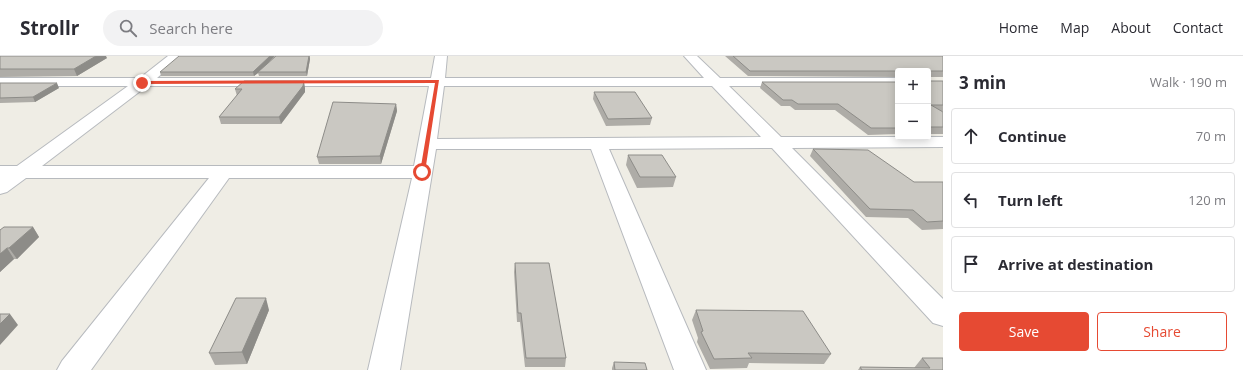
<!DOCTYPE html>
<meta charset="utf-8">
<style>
body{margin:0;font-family:"Open Sans",sans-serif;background:#f2f2f3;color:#2b2b33}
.controls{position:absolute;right:12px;top:12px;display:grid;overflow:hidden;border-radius:4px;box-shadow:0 2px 10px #0003}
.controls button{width:36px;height:36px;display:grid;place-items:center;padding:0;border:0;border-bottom:1px solid #e1e1e2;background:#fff;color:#2b2b33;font:20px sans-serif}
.stop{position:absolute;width:12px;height:12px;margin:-9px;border:3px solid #e64a33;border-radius:50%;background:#fff}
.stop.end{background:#e64a33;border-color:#fff;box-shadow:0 1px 4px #0008}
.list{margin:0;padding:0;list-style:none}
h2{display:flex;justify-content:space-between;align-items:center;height:52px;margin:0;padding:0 16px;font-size:17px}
h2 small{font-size:13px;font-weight:400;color:#7c7c81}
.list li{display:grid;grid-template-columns:26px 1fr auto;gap:12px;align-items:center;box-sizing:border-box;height:56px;margin:0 8px 8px;padding:0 8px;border:1px solid #e1e1e2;border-radius:4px}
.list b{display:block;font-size:15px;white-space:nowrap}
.list em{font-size:13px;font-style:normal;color:#7c7c81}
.actions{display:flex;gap:8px;padding:12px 16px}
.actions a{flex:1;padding:9px 0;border:1px solid #e64a33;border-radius:4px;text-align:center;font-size:14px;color:#e64a33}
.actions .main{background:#e64a33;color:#fff}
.icon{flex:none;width:22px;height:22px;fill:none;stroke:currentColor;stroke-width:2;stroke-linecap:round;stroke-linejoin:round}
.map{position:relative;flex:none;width:943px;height:314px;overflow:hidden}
header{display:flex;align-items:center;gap:24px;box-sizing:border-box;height:56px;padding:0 20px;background:#fff;border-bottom:1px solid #e1e1e2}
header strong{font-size:19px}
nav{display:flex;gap:22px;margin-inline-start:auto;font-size:14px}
.search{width:280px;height:36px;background:#f2f2f3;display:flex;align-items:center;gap:10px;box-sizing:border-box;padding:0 14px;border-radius:22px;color:#7c7c81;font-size:15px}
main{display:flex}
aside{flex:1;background:#fff}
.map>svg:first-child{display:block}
</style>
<header>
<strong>Strollr</strong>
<div class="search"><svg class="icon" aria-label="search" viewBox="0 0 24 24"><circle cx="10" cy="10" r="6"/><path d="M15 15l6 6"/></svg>Search here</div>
<nav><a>Home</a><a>Map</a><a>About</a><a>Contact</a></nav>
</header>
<main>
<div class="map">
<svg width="943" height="314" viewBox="0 0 943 314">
<rect width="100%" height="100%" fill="#efede5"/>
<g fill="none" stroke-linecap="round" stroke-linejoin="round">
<g stroke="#b7babe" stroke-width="2">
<path id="street" d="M 168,0 L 182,0 L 157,22 L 431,22 L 435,0 L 447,0 L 445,22 L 704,22 L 684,0 L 697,0 L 720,22 L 898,22 L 898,30 L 729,30 L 781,81 L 943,81 L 943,91 L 792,92 L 943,243 L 943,270 L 933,267 L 772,92 L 609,93 L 706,314 L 674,314 L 591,93 L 436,93 L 400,314 L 368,314 L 412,122 L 229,122 L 91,314 L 57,314 L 62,305 L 209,122 L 26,122 L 7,136 L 0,138 L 0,110 L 17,110 L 128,30 L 0,30 L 0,22 L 140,22 ZM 147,30 L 429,30 L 414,110 L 42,110 ZM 444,30 L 712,30 L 761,81 L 437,83 Z"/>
</g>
<use href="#street" fill="#fff" fill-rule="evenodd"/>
</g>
<path fill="#aeaca7" d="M 0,0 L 107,2 L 77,20 L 0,21 Z
M 275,0 L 269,6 L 310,0 L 310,3 L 307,20 L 259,20 L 258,17 L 254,20 L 161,20 L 160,16 Z
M 725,0 L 943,0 L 943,21 L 930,21 L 930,25 L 943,25 L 943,55 L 940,55 L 943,56 L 943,78 L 928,78 L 928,15 L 898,15 L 898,21 L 748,20 Z
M 762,26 L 898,26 L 898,78 L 868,79 L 835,54 L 795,54 L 790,50 L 781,50 L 760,32 Z
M 0,27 L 59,32 L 35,46 L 0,47 Z
M 305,32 L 305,36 L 281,68 L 221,68 L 219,61 L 237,40 L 235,33 Z
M 594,36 L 652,62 L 650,69 L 606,70 L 593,43 Z
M 396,48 L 397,55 L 381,108 L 319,108 L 317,101 Z
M 813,93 L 914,126 L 943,126 L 943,173 L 922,174 L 908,162 L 866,161 L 810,100 Z
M 628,99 L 676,121 L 673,131 L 637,132 L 626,109 Z
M 33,171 L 39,181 L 17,203 L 14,203 L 0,216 L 0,174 Z
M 515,207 L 566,302 L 565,311 L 525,311 L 520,266 L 517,266 L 514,216 Z
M 269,254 L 247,308 L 215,309 L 209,297 Z
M 696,254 L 831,298 L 824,308 L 749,307 L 747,312 L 710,313 L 697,286 L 698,282 L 692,264 Z
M 922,302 L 943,314 L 858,314 L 860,311 L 914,312 Z
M 614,306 L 647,314 L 612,314 L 612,312 Z"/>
<path fill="#8d8c88" d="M 96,0 L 106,0 L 107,2 L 77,20 L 74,13 Z
M 270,0 L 275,0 L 259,16 L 258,16 L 258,17 L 254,20 L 253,16 Z
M 309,0 L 310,3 L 307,20 L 306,16 Z
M 304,25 L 305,32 L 305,36 L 281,68 L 279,61 Z
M 57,27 L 59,32 L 35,46 L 33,41 Z
M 396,48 L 397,55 L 381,108 L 380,100 Z
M 33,171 L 39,181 L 17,203 L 9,192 Z
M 7,192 L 14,203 L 0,216 L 0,198 Z
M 266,242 L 269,254 L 247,308 L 242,296 Z
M 10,258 L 18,269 L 0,289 L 0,268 Z"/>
<path fill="#cac8c2" stroke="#8d8c88" d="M 0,0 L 96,0 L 74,13 L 0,13 Z
M 179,0 L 270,0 L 253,16 L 160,16 Z
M 276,0 L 309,0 L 306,16 L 258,16 Z
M 733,0 L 943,0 L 943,15 L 930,15 L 930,25 L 943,25 L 943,49 L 931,49 L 943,56 L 943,71 L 928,71 L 928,15 L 750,15 Z
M 244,25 L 304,25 L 303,30 L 279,61 L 219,61 L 242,33 L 235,33 Z
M 762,26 L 898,26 L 898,72 L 871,72 L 838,48 L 798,48 L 792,44 L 783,44 Z
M 0,27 L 57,27 L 33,41 L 0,42 Z
M 594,36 L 635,36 L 652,62 L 608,63 Z
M 333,46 L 396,48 L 380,100 L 317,101 Z
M 813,93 L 868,94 L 914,126 L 943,126 L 943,165 L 927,166 L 913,154 L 870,153 Z
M 628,99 L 662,99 L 676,121 L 640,121 Z
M 4,171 L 33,171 L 9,192 L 7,192 L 0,198 L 0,174 Z
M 515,207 L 549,207 L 566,302 L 526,302 L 521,257 L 518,257 Z
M 236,242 L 266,242 L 242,296 L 209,297 Z
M 696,254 L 803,255 L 831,298 L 748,297 L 752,302 L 714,303 L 701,276 L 703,275 Z
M 0,258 L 10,258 L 0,268 Z
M 922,302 L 943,302 L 943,314 L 862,314 L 860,311 L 930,312 Z
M 614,306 L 645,307 L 647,314 L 615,314 Z"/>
<path fill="#e64a33" d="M 439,24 L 425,116 L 422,118 L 420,116 L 435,27 L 142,28 L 140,27 L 142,25 Z"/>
</svg>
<div class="controls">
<button>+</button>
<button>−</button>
</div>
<div class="stop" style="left:422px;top:116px"></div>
<div class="stop end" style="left:142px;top:27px"></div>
</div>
<aside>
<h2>3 min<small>Walk · 190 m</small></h2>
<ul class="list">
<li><svg class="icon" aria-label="ahead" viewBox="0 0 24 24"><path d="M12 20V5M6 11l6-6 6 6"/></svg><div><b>Continue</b></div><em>70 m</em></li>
<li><svg class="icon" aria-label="left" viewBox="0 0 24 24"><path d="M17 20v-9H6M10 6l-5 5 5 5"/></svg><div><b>Turn left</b></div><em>120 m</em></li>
<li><svg class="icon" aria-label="arrive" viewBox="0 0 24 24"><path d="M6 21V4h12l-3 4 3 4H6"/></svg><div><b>Arrive at destination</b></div></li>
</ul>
<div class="actions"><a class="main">Save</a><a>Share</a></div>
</aside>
</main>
